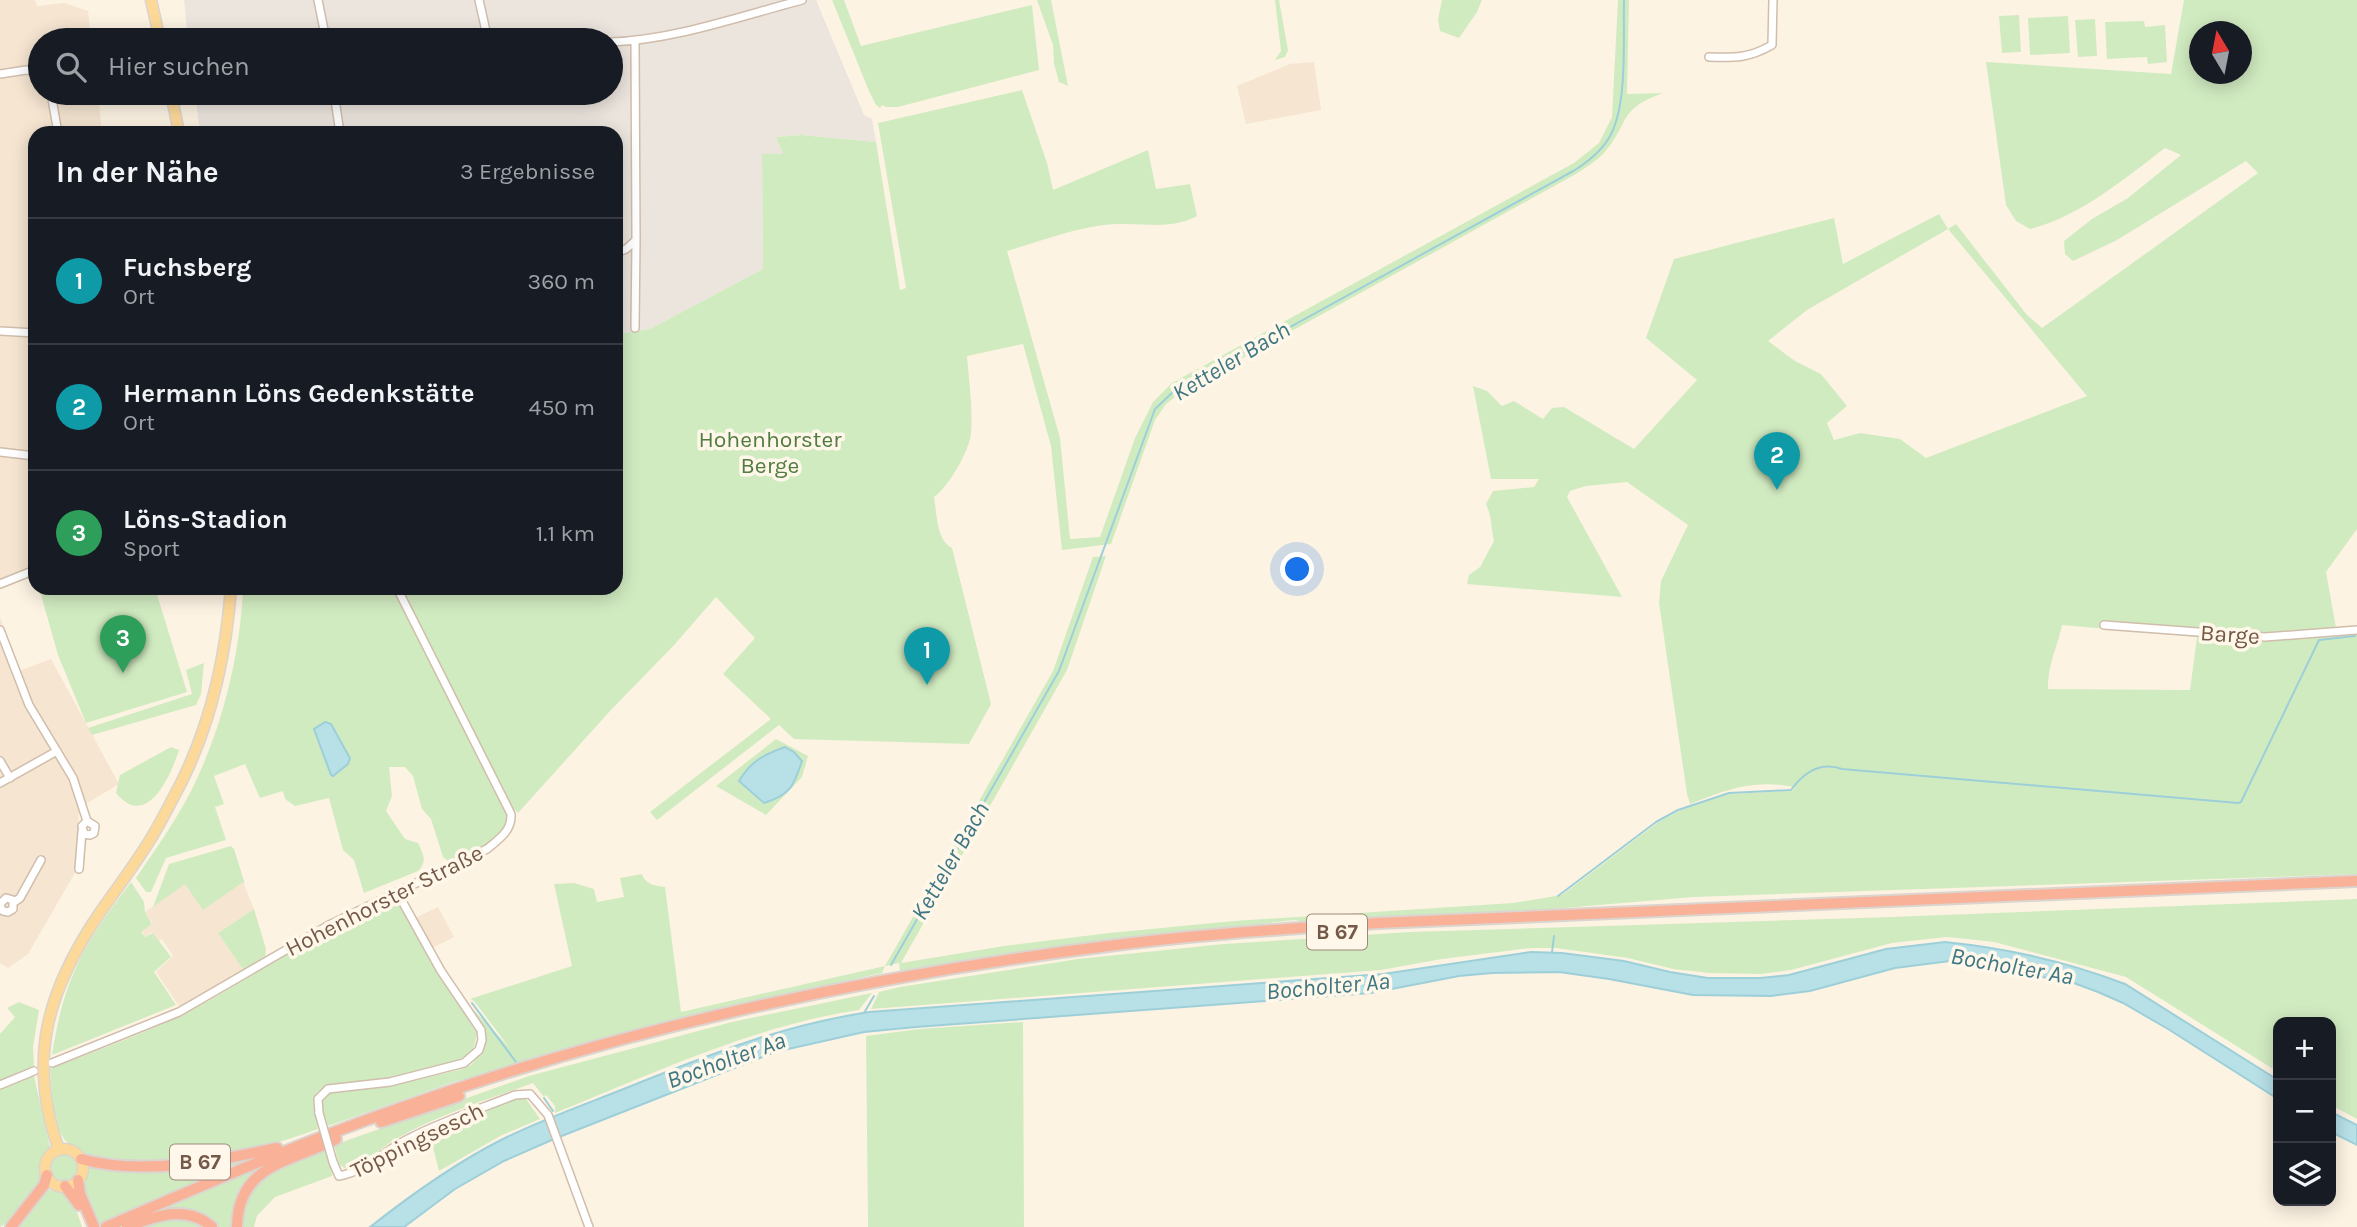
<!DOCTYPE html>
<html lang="de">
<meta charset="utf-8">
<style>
body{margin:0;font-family:Karla,sans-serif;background:#242831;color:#f1f3f6}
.controls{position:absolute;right:21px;bottom:21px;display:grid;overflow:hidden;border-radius:14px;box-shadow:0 4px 18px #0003}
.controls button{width:63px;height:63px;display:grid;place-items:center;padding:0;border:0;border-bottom:2px solid #363941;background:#171b24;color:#f1f3f6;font:35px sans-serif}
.compass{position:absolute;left:2189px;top:21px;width:63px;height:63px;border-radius:50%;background:#171b24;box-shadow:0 4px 18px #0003;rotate:350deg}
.you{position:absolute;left:1298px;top:570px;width:24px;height:24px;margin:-18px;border:5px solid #fff;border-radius:50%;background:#1a73e8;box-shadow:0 0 0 10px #1a73e833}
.badge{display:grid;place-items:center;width:46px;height:46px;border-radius:50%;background:#7c3aed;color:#fff;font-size:23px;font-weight:700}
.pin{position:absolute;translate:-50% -58px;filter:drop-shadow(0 2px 4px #0008)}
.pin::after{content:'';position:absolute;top:37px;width:24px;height:21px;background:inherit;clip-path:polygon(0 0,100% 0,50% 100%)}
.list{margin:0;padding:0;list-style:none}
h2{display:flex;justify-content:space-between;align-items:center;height:91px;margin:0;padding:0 28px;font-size:30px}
h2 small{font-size:23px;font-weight:400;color:#9ea1a6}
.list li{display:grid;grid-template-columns:46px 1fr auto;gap:21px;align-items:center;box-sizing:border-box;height:126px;padding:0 28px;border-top:2px solid #363941}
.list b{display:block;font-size:26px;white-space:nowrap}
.list p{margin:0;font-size:23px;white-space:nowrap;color:#9ea1a6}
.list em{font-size:23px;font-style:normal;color:#9ea1a6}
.icon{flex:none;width:38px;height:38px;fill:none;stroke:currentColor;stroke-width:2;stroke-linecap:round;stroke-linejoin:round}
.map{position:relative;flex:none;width:2357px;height:1227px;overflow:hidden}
.search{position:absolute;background:#171b24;box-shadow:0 4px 18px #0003;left:28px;top:28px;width:595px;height:77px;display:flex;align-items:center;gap:18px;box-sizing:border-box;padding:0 24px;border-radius:38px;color:#9ea1a6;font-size:26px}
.panel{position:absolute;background:#171b24;box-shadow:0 4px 18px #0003;left:28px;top:126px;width:595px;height:469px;border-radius:21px}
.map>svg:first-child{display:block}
</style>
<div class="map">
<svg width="2357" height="1227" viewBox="0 0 2357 1227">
<rect width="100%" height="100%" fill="#fdf3e3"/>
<path fill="#f5e5d1" d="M 0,0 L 35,0 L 37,6 L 64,3 L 88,11 L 91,40 L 40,40 L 40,93 L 98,93 L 102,133 L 35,133 L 35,575 L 0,587 Z
M 1314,62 L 1321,110 L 1246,124 L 1237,86 L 1290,64 Z
M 0,617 L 19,671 L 51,659 L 119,784 L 79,808 L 76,871 L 28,954 L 8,968 L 0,963 Z
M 243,882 L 254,909 L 218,933 L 244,971 L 181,1009 L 156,972 L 173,956 L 162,939 L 159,941 L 152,932 L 145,937 L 142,931 L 153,924 L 145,912 L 185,884 Z
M 438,907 L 454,937 L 432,948 L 415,918 Z"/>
<path fill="#ece5de" d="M 184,0 L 816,0 L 864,115 L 872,119 L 876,142 L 801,135 L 776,137 L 783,154 L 762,155 L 763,269 L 650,329 L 616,334 L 616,133 L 200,133 L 195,93 L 611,93 L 611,40 L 188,40 Z"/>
<path fill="#d1ebc1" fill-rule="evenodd" d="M 832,0 L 844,0 L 861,46 L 1032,5 L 1039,70 L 898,107 L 886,107 L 882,105 L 880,108 L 876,105 L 869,91 Z
M 1037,0 L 1051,0 L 1068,86 L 1059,82 L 1054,64 L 1053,45 Z
M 1275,0 L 1279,0 L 1288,50 L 1285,57 L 1275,60 L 1281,51 Z
M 1442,0 L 1482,0 L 1477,12 L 1459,38 L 1440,31 L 1438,19 Z
M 1618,0 L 1629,0 L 1627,94 L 1663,93 C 1616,110 1631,123 1603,154 C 1595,162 1585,168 1576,174 L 1183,391 L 1166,404 L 1155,420 L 1111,544 L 1062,550 L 1051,446 L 1023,344 L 967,356 C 969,381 973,408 971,433 C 970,450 948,488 934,497 C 937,513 936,540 952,548 L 991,704 L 969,744 L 794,739 L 779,725 L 657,820 L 650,812 L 771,719 L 723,674 L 755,638 L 716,597 L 675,644 L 610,711 L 518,813 L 508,802 L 400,588 L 616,588 L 616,334 L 650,329 L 763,269 L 762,154 L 783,154 L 776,137 L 801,135 L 876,142 L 900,290 L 906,288 L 878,123 L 1022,90 L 1047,163 L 1053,190 L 1148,150 L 1156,189 L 1190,184 L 1197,216 C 1170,230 1146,223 1118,224 C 1086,224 1038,242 1007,251 L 1060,438 L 1070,539 L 1100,537 L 1135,438 L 1153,402 L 1172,383 L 1574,163 L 1599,143 L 1612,117 Z
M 2184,0 L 2357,0 L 2357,529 L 2326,572 L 2336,628 L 2314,638 L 2357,634 L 2357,874 L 1694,897 L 1540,910 L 1310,923 L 1295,920 L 1086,944 L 900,971 L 899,963 L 885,966 L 882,973 L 681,1018 L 491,1074 L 456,1081 L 328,1126 L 321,1106 L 323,1097 L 330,1091 L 383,1086 L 416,1080 L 459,1070 L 471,1065 L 481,1053 L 486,1038 L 484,1029 L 469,1005 L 509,1047 L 474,1001 L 470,999 L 572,966 L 554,884 L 574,883 L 594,889 L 597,902 L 624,897 L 620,878 L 642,874 C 645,884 655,886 665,887 L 681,1012 L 885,966 L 1053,671 L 1093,557 L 1106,556 L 1067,670 L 901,963 L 1004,946 L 1109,933 L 1234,921 L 1513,903 L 1562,895 L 1657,823 L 1681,810 L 1706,800 L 1730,794 L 1792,791 L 1795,787 C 1753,779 1728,789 1690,804 L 1687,794 L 1659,603 L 1661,581 L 1688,525 L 1627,482 L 1586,486 L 1570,491 L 1567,497 L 1622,597 L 1467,584 L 1469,575 L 1480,567 L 1494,541 C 1491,528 1492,517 1486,504 L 1493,491 L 1534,487 L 1539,479 L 1491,479 L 1473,386 L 1487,391 L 1502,406 L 1514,401 L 1543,419 L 1552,408 L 1564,407 L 1634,449 L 1697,380 L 1646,338 L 1674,259 L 1834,218 L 1843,264 L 1939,214 L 1948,229 L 1956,224 L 2027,315 L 2042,328 L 2258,173 L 2246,161 L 2117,240 L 2073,261 L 2065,254 L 2064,241 L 2092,219 L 2128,198 L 2181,155 L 2165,148 C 2124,179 2081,216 2030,229 L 2016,221 L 2006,205 L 1986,62 L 2171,74 ZM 2200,32 L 2242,32 L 2242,74 L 2200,74 ZM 1948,229 L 2087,396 L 1926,458 L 1900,439 L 1860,433 L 1834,440 L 1827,423 L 1847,406 L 1821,374 L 1795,361 L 1768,341 L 1807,310 ZM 2062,625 L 2197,637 L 2190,690 L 2048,689 C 2048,663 2057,649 2062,625 Z
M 2019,15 L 2021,52 L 2002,53 L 1999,16 Z
M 2068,16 L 2070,53 L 2030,55 L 2028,18 Z
M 2095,19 L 2097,56 L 2078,57 L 2075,20 Z
M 2144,21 L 2145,27 L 2165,25 L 2167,62 L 2148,64 L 2147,57 L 2107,59 L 2105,22 Z
M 39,588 L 155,588 L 187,692 L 86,723 L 58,655 Z
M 243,588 L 394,588 L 494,791 C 498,796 505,803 507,809 C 515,839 471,853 451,863 L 443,857 L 431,819 L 422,809 L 413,776 L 405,767 L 389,767 L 392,796 L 386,811 L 405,839 L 418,843 C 423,854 428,861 418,871 L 364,893 L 354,860 L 343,850 L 329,798 L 295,806 L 285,799 L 283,791 L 260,798 L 245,764 L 214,776 L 224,804 L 215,807 L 226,840 L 166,858 L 151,892 L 146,892 L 136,878 C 155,850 175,822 191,791 C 222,729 240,657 243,588 Z
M 204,663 L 201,694 L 196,705 L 92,735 L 88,728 L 192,694 L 186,670 Z
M 776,739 L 808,756 L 802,777 L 766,815 L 716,786 Z
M 171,747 L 179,750 C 171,775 147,831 116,793 L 120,775 Z
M 231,846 L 234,849 L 245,884 L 243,882 L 203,910 L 185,884 L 153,907 L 169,864 Z
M 131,882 L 144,902 L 145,912 L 152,924 L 141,932 L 145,937 L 153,933 L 171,957 L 154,972 L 176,1005 L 52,1055 C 64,977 84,944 131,882 Z
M 396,897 L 433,964 L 477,1033 C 475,1042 475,1051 467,1057 C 443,1075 361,1083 330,1084 L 317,1092 L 313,1100 L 318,1129 C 298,1136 278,1143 256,1148 C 219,1157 125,1166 90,1155 C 83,1153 72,1147 67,1142 C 52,1128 52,1089 50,1069 C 103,1048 158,1029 208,1001 C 270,966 329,922 396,897 Z
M 2357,899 L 2357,1119 L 2331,1105 L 2331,1022 L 2278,1022 L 2278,1072 L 2126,977 L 1994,942 L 1947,937 L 1892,943 L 1791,970 L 1761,974 L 1709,973 L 1673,969 L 1628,958 L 1556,948 L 1531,948 L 1442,959 L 1381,970 L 871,1009 L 879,992 L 900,987 L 1078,959 L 1224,944 L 1410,932 L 1891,917 Z
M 254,909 L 266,949 L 265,959 L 244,971 L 218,933 Z
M 872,993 L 859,1010 C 753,1026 654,1073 555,1113 L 555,1106 L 546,1095 L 544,1097 L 533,1083 C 489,1099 437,1115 396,1139 C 378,1149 367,1165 346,1169 L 339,1164 L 334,1145 L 529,1076 L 732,1022 Z
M 19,1002 L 39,1010 L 33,1047 L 34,1066 L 0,1081 L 0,1034 L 15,1017 L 7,1008 Z
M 1023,1022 L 1024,1227 L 868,1227 L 866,1036 L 919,1029 Z
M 34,1076 L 50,1147 C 39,1163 47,1168 42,1180 C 38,1192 10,1222 0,1227 L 0,1090 Z
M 519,1097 L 526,1099 L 540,1119 L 502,1135 L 439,1171 L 429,1132 Z
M 325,1147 L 331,1164 L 332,1176 L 275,1197 L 257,1216 L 254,1227 L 239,1227 L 245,1196 L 267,1172 Z
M51 1167a14 14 0 1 1 28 0a14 14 0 1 1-28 0Z
M 256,1156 L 258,1158 L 99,1224 L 82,1188 L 88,1165 Z
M 269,1163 L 262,1168 L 233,1227 L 216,1227 L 162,1210 Z
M 53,1189 L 60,1190 L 74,1203 L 82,1227 L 17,1227 L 47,1191 Z
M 186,1217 L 206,1227 L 137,1227 L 146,1223 Z"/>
<path fill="#b7e0e7" stroke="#9dcfd9" stroke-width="2" d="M 325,722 L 331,724 L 350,758 L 348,764 L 333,776 L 331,775 L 314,729 Z
M 785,747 L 794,752 L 802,761 C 794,786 790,795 764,803 L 739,781 C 751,761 763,755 785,747 Z
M 1945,942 C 2005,948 2068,962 2125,984 L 2278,1080 L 2278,1099 L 2168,1029 L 2123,1003 L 2098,992 L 2071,982 L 1950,961 L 1895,968 L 1810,991 L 1771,996 L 1693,995 L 1609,979 L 1559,972 L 1492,973 L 1459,976 L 1371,993 L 916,1027 L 864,1032 L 775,1052 L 554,1139 L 504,1161 L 455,1189 L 404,1227 L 370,1227 C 412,1194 455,1163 503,1139 C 547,1117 595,1101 641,1082 C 719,1051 785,1025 869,1012 L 1383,974 L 1531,952 L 1562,953 L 1624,961 L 1670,972 L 1708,978 L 1760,978 L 1789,975 L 1886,949 Z
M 2331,1112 L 2357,1125 L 2357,1145 L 2331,1132 Z"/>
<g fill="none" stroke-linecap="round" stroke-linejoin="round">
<path stroke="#9dcfd9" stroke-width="2" d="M 1558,896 L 1656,822 L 1678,810 L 1729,793 L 1791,790 C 1804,772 1820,761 1842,769 L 2238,803 L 2241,802 L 2319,640 L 2355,636
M 1552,952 L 1554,936
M 891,965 L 1059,671 L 1155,409 L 1174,391 L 1575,170 C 1589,161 1602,151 1610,136 C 1628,104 1623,38 1624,0
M 472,1003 L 516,1062
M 864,1013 L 874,996
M 544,1098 L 553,1111"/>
<g stroke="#d0bdac" stroke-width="10">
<path id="minor" d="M 318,0 L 326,40
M 479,0 L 488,40
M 611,42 C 673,40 741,16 802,0
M 1709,57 C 1736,58 1749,58 1772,45 L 1773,0
M 0,74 L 26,70 L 40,71
M 51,93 L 58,133
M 334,93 L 340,133
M 616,253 L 626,249 L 636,240 L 635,41
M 635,328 L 636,240
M 0,331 L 35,333
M 0,452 L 35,456
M 0,584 L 35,570
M 2104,625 L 2265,637 L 2357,630
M 0,630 L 29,705 L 73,778 L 87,821 L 95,826 L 94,833 L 90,835 L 84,834 L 82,826 L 87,821
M 0,761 L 10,778
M 0,783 L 57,751
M 79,869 L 82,831
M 14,902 L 20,898 L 41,860
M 0,904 L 6,898 L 13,900 L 13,909 L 8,912 L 3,911 L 0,906
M 52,1063 L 179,1012 L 329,925 L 487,849 C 499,839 512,831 511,814 L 397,588
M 0,1085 L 34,1071
M 319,1113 L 318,1099 L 328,1089 L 390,1082 L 464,1063 L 479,1050 L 482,1040 L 481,1030 L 441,971 L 397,892
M 333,1162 L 339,1176 C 367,1171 385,1150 410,1138 C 443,1121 480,1109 515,1095 L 530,1094 L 548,1115 L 589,1227"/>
</g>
<g stroke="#dbd4cf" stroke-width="13">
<path id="major" d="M 151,0 L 160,40
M 171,93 L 179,133
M45 1168a19 19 0 1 1 38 0a19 19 0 1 1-38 0Z
M 59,1150 C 27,1059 47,991 99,914 C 117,888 137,862 153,835 C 163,818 172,800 181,783 C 211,723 226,655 231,588"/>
</g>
<g stroke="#dbd4cf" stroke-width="14">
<path id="highway" d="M 381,1122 L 459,1096
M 81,1159 C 142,1176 217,1161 277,1148
M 78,1180 L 80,1194 L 94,1227
M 65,1186 L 79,1205
M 11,1227 L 44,1185 L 47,1175
M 106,1227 C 203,1185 300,1143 400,1108 C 628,1027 868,976 1108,946 C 1197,934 1288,929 1378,923 L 2357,881
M 127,1227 C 155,1216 187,1204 212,1227
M 237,1227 C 238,1164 291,1162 336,1139"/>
</g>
<use href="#minor" stroke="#fff" stroke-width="7"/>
<use href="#major" stroke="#fdd999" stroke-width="10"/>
<use href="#highway" stroke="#f9b297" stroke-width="10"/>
<g stroke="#d0bdac" stroke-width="10" stroke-linecap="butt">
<path id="minor-bridge" d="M 319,1113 L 333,1162"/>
</g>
<use href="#minor-bridge" stroke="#fff" stroke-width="7"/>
</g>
<g text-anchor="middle" stroke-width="7" stroke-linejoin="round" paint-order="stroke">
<g fill="#fff7e9" stroke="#9e8878" stroke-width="2">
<rect x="1307" y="914.5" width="60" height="35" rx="5"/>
<rect x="170" y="1144.5" width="60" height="35" rx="5"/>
</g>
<g font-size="21" font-weight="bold" fill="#755948">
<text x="1337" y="939">B 67</text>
<text x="200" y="1169">B 67</text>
</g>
<g font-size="23" fill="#517c40" stroke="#fff7e9">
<text x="770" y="447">Hohenhorster<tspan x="770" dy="26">Berge</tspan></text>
</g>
<g font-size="23" fill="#755948" stroke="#fff7e9">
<text transform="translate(2230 634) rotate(4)" y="8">Barge</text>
<text transform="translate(384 900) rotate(-27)" y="8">Hohenhorster Straße</text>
<text transform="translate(417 1140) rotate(-26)" y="8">Töppingsesch</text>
</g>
<g font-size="24" font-style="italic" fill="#3e7783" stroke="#fff7e9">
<text transform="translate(1231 361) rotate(-31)" y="8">Ketteler Bach</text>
<text transform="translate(950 861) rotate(-60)" y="8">Ketteler Bach</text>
<text transform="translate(2012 966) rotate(10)" y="8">Bocholter Aa</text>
<text transform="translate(1328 986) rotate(-5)" y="8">Bocholter Aa</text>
<text transform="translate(726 1060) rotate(-20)" y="8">Bocholter Aa</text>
</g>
</g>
</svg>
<div class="controls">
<button>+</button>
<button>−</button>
<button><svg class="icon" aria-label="layers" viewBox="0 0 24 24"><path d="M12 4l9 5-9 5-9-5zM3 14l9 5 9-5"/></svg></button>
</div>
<svg class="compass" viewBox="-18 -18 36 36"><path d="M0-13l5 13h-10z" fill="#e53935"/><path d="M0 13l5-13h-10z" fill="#9ea1a6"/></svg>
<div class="you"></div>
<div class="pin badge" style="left:927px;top:685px;background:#0f9aa8">1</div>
<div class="pin badge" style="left:1777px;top:490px;background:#0f9aa8">2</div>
<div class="pin badge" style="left:123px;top:673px;background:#2e9e5b">3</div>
<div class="search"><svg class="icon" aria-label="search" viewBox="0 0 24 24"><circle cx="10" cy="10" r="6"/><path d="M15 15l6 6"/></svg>Hier suchen</div>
<section class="panel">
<h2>In der Nähe<small>3 Ergebnisse</small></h2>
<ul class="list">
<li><span class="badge" style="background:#0f9aa8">1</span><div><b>Fuchsberg</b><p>Ort</p></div><em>360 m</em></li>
<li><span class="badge" style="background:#0f9aa8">2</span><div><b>Hermann Löns Gedenkstätte</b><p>Ort</p></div><em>450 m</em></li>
<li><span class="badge" style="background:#2e9e5b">3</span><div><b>Löns-Stadion</b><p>Sport</p></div><em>1.1 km</em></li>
</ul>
</section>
</div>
